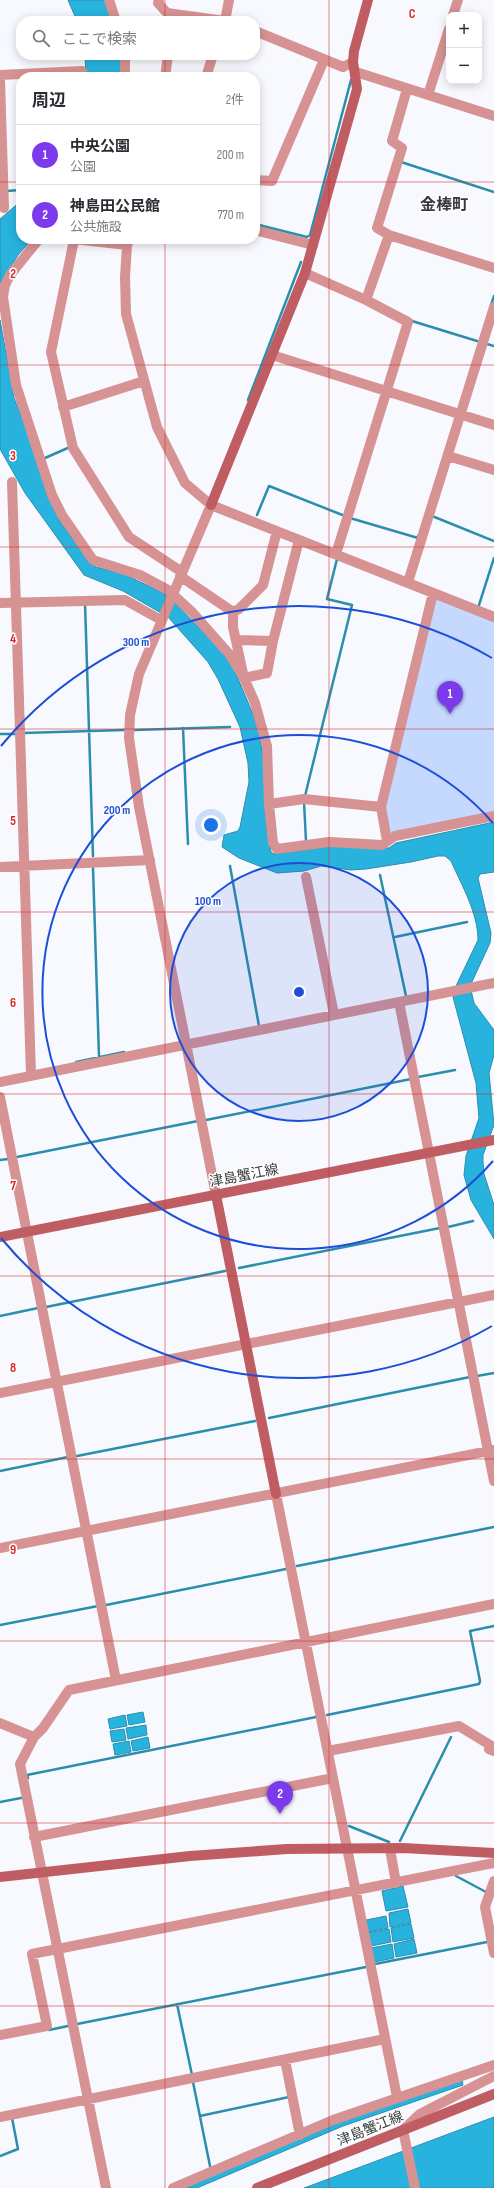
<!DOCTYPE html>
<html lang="ja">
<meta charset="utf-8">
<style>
body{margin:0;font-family:"Sofia Sans Condensed","Noto Sans JP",sans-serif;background:#f2f2f3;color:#2b2b33}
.controls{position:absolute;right:12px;top:12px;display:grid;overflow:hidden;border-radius:8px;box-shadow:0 2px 10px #0003}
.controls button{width:36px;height:36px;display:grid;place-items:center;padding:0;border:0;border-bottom:1px solid #e1e1e2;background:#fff;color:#2b2b33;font:20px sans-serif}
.you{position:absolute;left:211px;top:825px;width:14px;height:14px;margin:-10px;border:3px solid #fff;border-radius:50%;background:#1a73e8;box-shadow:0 0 0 6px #1a73e833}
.badge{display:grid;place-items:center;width:26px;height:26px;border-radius:50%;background:#7c3aed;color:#fff;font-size:13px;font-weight:700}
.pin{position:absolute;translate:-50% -33px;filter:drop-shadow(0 1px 2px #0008)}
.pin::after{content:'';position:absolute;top:21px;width:14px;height:12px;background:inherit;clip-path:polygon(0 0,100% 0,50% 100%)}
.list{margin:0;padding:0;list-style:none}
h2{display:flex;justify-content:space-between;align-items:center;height:52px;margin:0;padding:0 16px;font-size:17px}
h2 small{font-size:13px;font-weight:400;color:#7c7c81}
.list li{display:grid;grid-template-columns:26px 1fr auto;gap:12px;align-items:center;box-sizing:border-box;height:60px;padding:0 16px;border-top:1px solid #e1e1e2}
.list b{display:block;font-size:15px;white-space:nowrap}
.list p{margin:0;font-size:13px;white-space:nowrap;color:#7c7c81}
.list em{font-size:13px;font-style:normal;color:#7c7c81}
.icon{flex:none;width:22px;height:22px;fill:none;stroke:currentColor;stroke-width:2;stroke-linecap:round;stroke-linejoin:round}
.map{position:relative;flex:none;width:494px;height:2188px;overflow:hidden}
.search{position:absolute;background:#fff;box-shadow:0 2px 10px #0003;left:16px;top:16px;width:244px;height:44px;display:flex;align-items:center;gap:10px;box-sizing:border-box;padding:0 14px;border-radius:16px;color:#7c7c81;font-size:15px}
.panel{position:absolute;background:#fff;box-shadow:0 2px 10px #0003;left:16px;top:72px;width:244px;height:172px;border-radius:16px}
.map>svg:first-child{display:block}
</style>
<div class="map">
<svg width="494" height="2188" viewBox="0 0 494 2188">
<rect width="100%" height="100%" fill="#f7f9fe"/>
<path fill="#c5d8fe" d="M 434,599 L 439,599 L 494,621 L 494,813 L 392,834 L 389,832 L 385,807 Z"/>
<path fill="#28b3de" stroke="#2c8ead" d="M 68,0 L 104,0 L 112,21 L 77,21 Z
M 85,55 L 122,55 L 120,77 L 86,77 Z
M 21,201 L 21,239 L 32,239 L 18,255 L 0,284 L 0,219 Z
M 0,320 L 14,398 L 35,451 L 46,491 L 61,523 L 90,563 L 96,567 L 124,574 L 167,595 L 223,652 L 234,669 L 255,719 L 260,738 L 264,763 L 267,829 L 271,852 L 274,854 L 333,846 L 389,848 L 396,843 L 494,822 L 494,872 L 480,874 L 478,878 L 491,933 L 490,943 L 470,986 L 474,1003 L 494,1030 L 494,1055 L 489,1073 L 494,1125 L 483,1155 L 483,1162 L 484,1174 L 494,1205 L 494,1239 L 471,1200 L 464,1175 L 466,1156 L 479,1118 L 476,1083 L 453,997 L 456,986 L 478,940 C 478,913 462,886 451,861 L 445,856 L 438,856 L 411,862 L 366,869 L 351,870 L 321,866 L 304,871 L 277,873 L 239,858 L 222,847 L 224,835 L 238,831 L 240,827 L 249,782 L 248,763 L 240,727 L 218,679 L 208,662 L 168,617 L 123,591 L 84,575 L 25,493 L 0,449 Z
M 143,1712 L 145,1722 L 129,1725 L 127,1715 Z
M 125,1715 L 127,1726 L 110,1729 L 108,1719 Z
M 146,1725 L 147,1735 L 128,1739 L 126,1728 Z
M 124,1729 L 126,1740 L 112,1742 L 110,1731 Z
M 148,1737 L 150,1748 L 133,1751 L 131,1741 Z
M 129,1741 L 131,1752 L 115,1755 L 113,1744 Z
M 403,1886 L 408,1907 L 386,1911 L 382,1891 Z
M 408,1909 L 411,1923 L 390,1927 L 389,1913 Z
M 386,1916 L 388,1928 L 368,1932 L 366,1920 Z
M 411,1924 L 414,1938 L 393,1942 L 391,1928 Z
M 389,1929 L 391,1942 L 371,1946 L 368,1933 Z
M 414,1939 L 417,1953 L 396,1957 L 394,1944 Z
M 392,1944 L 394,1958 L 374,1962 L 371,1948 Z
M 462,2079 L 463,2085 L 343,2126 L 197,2188 L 182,2188 L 328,2126 Z
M 494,2117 L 494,2188 L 304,2188 L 307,2187 Z"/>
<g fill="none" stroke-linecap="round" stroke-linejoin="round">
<path stroke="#2c8ead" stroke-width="2.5" d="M 401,162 L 494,192
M 6,191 L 21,190
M 255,224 L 307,237 L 310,235 L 351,80
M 491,305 L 494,296
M 412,321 L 477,341
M 487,344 L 494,346
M 248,400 L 301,262
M 45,458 L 70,447
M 257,515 L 269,486 L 345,516
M 432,516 L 494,541
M 350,518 L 418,538 L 418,536
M 85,603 L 93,856
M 479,605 L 494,558
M 183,728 L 188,844
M 134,730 L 230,727
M 23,733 L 124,730
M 0,734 L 17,734
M 305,796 L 352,605 L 327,599 L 337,559
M 304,802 L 306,841
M 230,866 L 259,1026
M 93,868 L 99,1057
M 380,875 L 406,996
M 395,937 L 467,922
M 76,1062 L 124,1052
M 418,1077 L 455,1070
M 206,1120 L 411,1079
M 17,1157 L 198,1121
M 0,1160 L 8,1159
M 448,1227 L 473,1221
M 239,1268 L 440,1228
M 46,1307 L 225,1271
M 0,1316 L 38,1308
M 477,1376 L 494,1373
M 269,1418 L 470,1377
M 77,1456 L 255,1421
M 0,1471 L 68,1457
M 297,1566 L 494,1527
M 106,1605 L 286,1569
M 0,1625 L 98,1606
M 327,1715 L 479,1684 L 480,1681 L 470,1631 L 494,1626
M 28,1778 L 27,1775 L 316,1717
M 0,1802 L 21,1798
M 349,1826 L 389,1842
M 400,1841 L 451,1737
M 456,1876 L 486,1892
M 375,1964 L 487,1942
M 177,2004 L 192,2075
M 77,2024 L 366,1967
M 49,2030 L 68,2026
M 193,2082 L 210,2166
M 200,2116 L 289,2097
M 0,2156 L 18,2149 L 12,2118"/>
<path stroke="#d79293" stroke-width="10" d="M 109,0 L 116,21
M 159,0 L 158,3 L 167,13 L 225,21
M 453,15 L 458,0
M 225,21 L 229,0
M 255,31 L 343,67 L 353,62
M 356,72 L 494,116
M 0,75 L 82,71
M 125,77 L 125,55
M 165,77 L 168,55
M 206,77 L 213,55
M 0,80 L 4,208
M 428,95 L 449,29
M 255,180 L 272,181 L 324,60
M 255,230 L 313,245
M 389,235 L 494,268
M 39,239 L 10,275 L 5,285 L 3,297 L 16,385 L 52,495 L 62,515 L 93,560 L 140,575 L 168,590 L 192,612 L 230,655 L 244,678 L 255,703 L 267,746 L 269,804 L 304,799 L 381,807
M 74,239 L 127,245
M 130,239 L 127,245 L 125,277 L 126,314 L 157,427 L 185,483 L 211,505 L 494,617
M 74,240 L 51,352 L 73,448 L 129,537 L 182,572
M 305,273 L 366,300 L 389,235 L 377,228 L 402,148 L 392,141 L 407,89
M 272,355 L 494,425
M 63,407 L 144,381
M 448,456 L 494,470
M 12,482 L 31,1075
M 211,505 L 139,674 L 130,715 L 129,738 L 139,807 L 216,1195
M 277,531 L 263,585 L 239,609 L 233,612 L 233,627 L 244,678 L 267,673 L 273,641 L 299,540
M 336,554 L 408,322 L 366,300
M 180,576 L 233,612
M 408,582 L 494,307
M 0,603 L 125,600 L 161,620
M 237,640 L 273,641
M 269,804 L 273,843 L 277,849 L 329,842 L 382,845 L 395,836 L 494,816
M 387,841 L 381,807 L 433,593
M 0,867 L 150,860
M 306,877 L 334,1014
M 399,1002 L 494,1481
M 0,1082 L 494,983
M 0,1097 L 116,1680
M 0,1393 L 494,1295
M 276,1494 L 397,2097
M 0,1548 L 494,1450
M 0,1723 L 34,1737
M 328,1751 L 459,1726 L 490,1745 L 489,1749 L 494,1751
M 34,1837 L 333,1778
M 390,1849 L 396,1883
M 494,1881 L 485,1907 L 494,1953
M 0,2035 L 47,2026 L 32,1954 L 494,1863
M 285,2060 L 300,2135
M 0,2117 L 385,2039
M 106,2188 L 20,1764 L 34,1737 L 43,1728 L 69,1690 L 494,1604
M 173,2188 L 333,2120 L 494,2065
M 415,2188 L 403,2130 L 420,2114 L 494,2076"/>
<path stroke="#c05d62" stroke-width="10" d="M 211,505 L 305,273 L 357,89 L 353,62 L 354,51 L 368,0
M 216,1195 L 276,1494
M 0,1237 L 494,1140
M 0,1877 L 190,1856 L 287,1849 L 403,1848 L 494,1853
M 257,2188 L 494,2094"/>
</g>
<path fill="none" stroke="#d62828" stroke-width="1" stroke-opacity="0.55" d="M 165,0 L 165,21M 329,0 L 329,2188M 165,55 L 165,77M 0,182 L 21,182M 255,182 L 494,182M 165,239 L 165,2188M 0,365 L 494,365M 0,547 L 494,547M 0,729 L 494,729M 0,912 L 494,912M 0,1094 L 494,1094M 0,1276 L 494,1276M 0,1459 L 494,1459M 0,1641 L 494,1641M 0,1823 L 494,1823M 0,2006 L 494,2006"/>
<circle cx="299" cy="992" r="129" fill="#1d4ed8" fill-opacity=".12"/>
<g fill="none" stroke="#1d4ed8" stroke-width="2">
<circle cx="299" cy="992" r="129"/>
<path d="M493 1161A257 257 0 1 1 493 823"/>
<path d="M492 1326A386 386 0 0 1 1 1238M1 746A386 386 0 0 1 492 658"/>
</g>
<g text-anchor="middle" stroke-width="3" stroke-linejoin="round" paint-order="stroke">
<g font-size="14" fill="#37393b" stroke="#fff">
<text transform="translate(244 1175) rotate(-11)" y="5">津島蟹江線</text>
<text transform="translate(370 2128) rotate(-22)" y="5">津島蟹江線</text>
</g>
<g font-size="16" font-weight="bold" fill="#37393b" stroke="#fff">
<text x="444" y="210">金棒町</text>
</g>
</g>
<g font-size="13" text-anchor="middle" font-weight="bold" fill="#d62828" stroke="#fff" stroke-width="3" stroke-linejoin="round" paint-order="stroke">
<text x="412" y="18">C</text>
<text x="13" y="278">2</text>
<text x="13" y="460">3</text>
<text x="13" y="643">4</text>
<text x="13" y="825">5</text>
<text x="13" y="1007">6</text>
<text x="13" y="1190">7</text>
<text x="13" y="1372">8</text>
<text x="13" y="1554">9</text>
</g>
<circle cx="299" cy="992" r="6" fill="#1d4ed8" stroke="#fff" stroke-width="2"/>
<g font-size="12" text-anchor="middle" font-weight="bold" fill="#1d4ed8" stroke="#fff" stroke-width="3" stroke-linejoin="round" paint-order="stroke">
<text x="136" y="646">300 m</text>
<text x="117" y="814">200 m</text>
<text x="208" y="905">100 m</text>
</g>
</svg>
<div class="controls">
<button>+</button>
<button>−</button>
</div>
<div class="you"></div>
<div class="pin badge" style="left:450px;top:714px">1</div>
<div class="pin badge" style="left:280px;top:1814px">2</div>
<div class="search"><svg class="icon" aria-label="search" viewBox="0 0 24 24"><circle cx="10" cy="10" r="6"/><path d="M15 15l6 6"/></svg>ここで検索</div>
<section class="panel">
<h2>周辺<small>2件</small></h2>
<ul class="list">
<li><span class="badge">1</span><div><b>中央公園</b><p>公園</p></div><em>200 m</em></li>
<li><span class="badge">2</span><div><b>神島田公民館</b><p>公共施設</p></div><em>770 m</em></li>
</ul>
</section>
</div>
